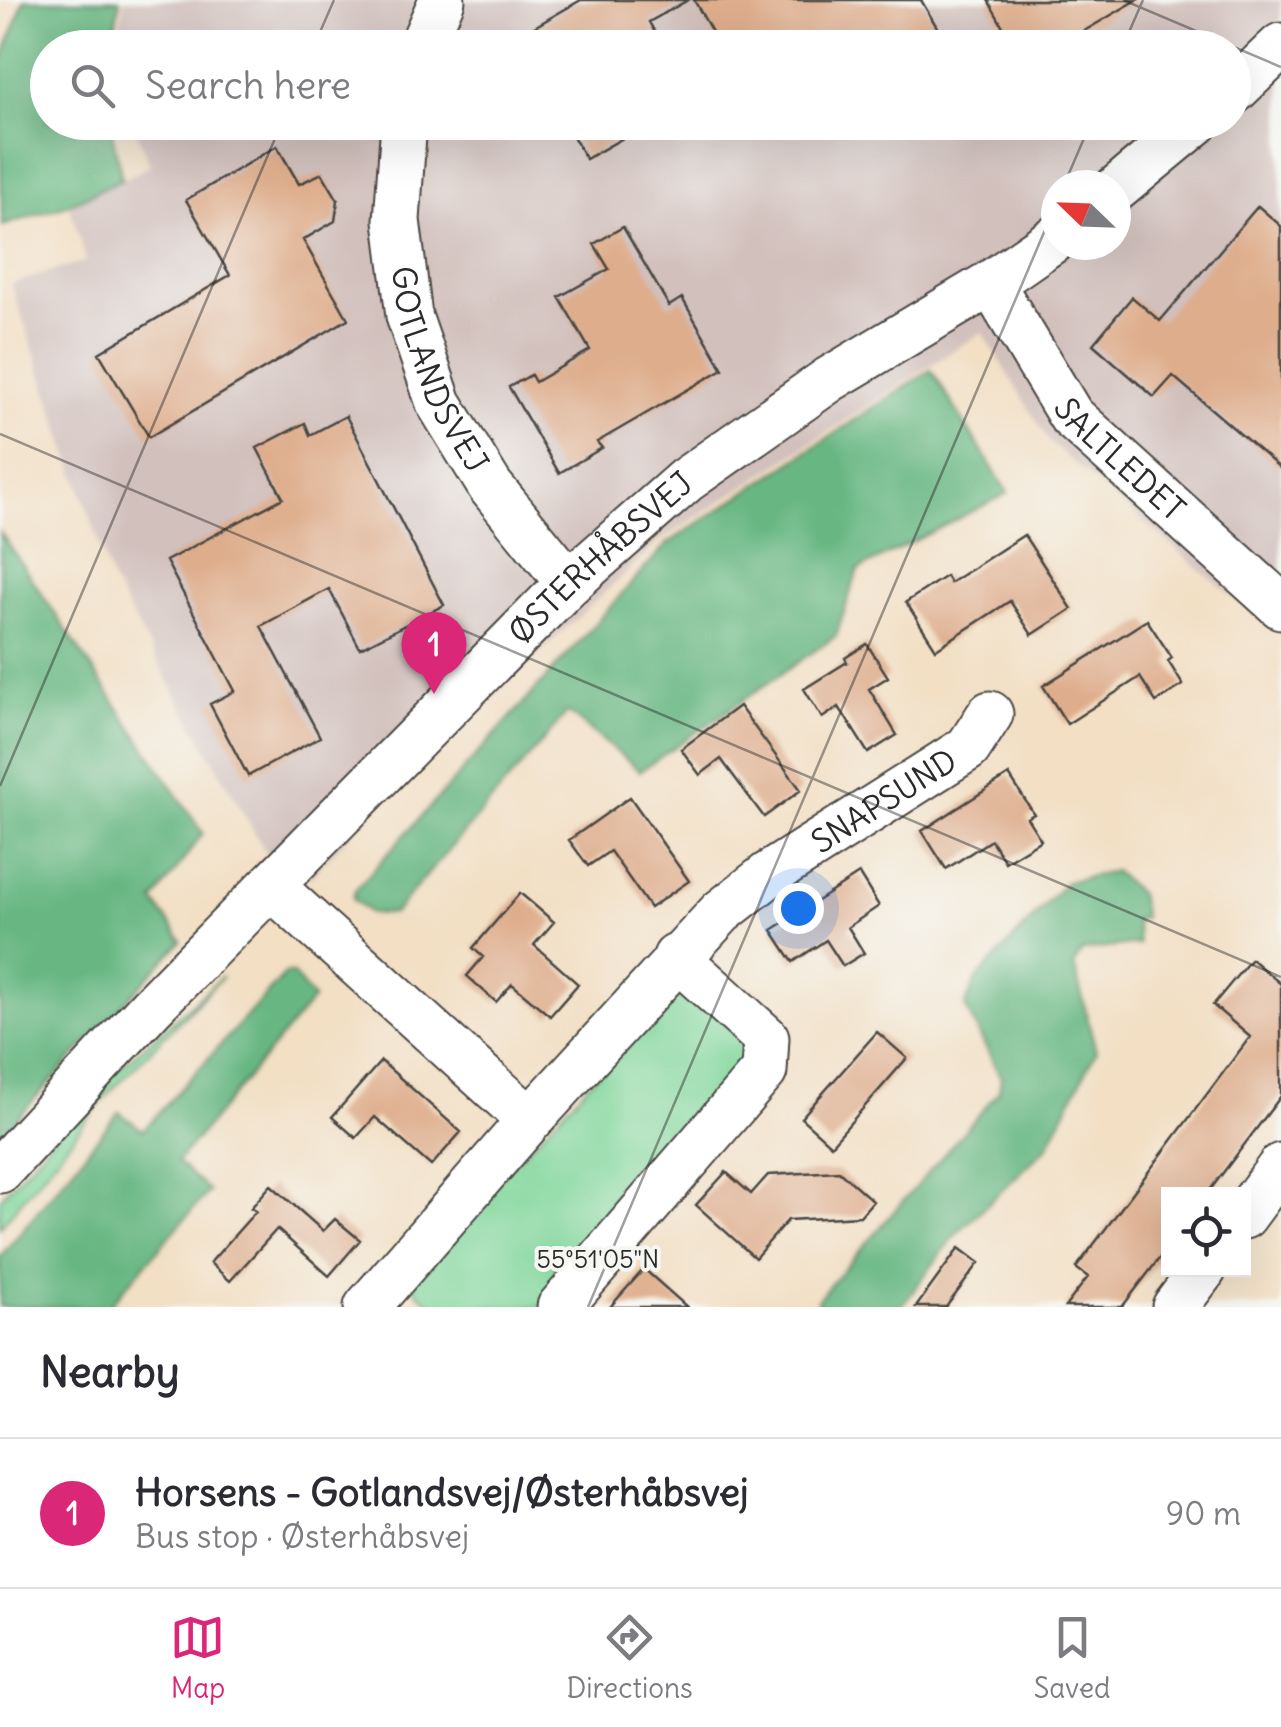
<!DOCTYPE html>
<meta charset="utf-8">
<style>
body{margin:0;font-family:Delius,sans-serif;background:#f7f7f7;color:#2b2b33}
.controls{position:absolute;right:30px;bottom:30px;display:grid;overflow:hidden;border-radius:0px;box-shadow:0 10px 40px #0002}
.controls button{width:90px;height:90px;display:grid;place-items:center;padding:0;border:0;border-bottom:2px solid #e1e1e2;background:#fff;color:#2b2b33;font:50px sans-serif}
.compass{position:absolute;left:1041px;top:170px;width:90px;height:90px;border-radius:50%;background:#fff;box-shadow:0 10px 40px #0002;rotate:293deg}
.you{position:absolute;left:798px;top:908px;width:35px;height:35px;margin:-25px;border:8px solid #fff;border-radius:50%;background:#1a73e8;box-shadow:0 0 0 15px #1a73e833}
.badge{display:grid;place-items:center;width:65px;height:65px;border-radius:50%;background:#db2777;color:#fff;font-size:32px;font-weight:700}
.pin{position:absolute;translate:-50% -82px;filter:drop-shadow(0 2px 5px #0008)}
.pin::after{content:'';position:absolute;top:52px;width:35px;height:30px;background:inherit;clip-path:polygon(0 0,100% 0,50% 100%)}
.list{margin:0;padding:0;list-style:none}
h2{display:flex;justify-content:space-between;align-items:center;height:130px;margin:0;padding:0 40px;font-size:42px}
h2 small{font-size:32px;font-weight:400;color:#7c7c81}
.list li{display:grid;grid-template-columns:65px 1fr auto;gap:30px;align-items:center;box-sizing:border-box;height:150px;padding:0 40px;border-top:2px solid #e1e1e2}
.list b{display:block;font-size:38px;white-space:nowrap}
.list p{margin:0;font-size:32px;white-space:nowrap;color:#7c7c81}
.list em{font-size:32px;font-style:normal;color:#7c7c81}
.icon{flex:none;width:55px;height:55px;fill:none;stroke:currentColor;stroke-width:2;stroke-linecap:round;stroke-linejoin:round}
.map{position:relative;flex:none;width:1281px;height:1307px;overflow:hidden}
.search{position:absolute;background:#fff;box-shadow:0 10px 40px #0002;left:30px;right:30px;top:30px;height:110px;display:flex;align-items:center;gap:25px;box-sizing:border-box;padding:0 35px;border-radius:55px;color:#7c7c81;font-size:38px}
.sheet{height:280px;background:#fff}
nav{display:flex;justify-content:space-around;align-items:center;box-sizing:border-box;height:140px;border-top:2px solid #e1e1e2;background:#fff;font-size:28px;color:#7c7c81}
nav a{display:grid;justify-items:center;gap:5px}
nav .on{color:#db2777}
.map>svg:first-child{display:block}
</style>
<div class="map">
<svg width="1281" height="1307" viewBox="0 0 1281 1307">
<rect width="100%" height="100%" fill="#f6f6f2"/>
<filter id="ink" filterUnits="userSpaceOnUse"><feTurbulence type="fractalNoise" baseFrequency=".01" numOctaves="2"/><feDisplacementMap in="SourceGraphic" scale="20" xChannelSelector="R" yChannelSelector="G"/><feConvolveMatrix kernelMatrix="1 2 1 2 8 2 1 2 1" color-interpolation-filters="sRGB"/></filter>
<filter id="wash" filterUnits="userSpaceOnUse"><feTurbulence type="fractalNoise" baseFrequency=".0048" numOctaves="4" result="noise"/><feDisplacementMap in="SourceGraphic" scale="40" xChannelSelector="R" yChannelSelector="G"/><feGaussianBlur stdDeviation="2.25" result="paint"/><feColorMatrix in="noise" values="0 0 0 0 0 0 0 0 0 0 0 0 0 0 0 0 0 1.4 0 .05"/><feComposite in="paint" operator="in"/></filter>
<g filter="url(#wash)">
<rect width="100%" height="100%" fill="#f2dfc4"/>
<path fill="#d1c0bc" fill-rule="evenodd" d="M 124,0 L 1281,0 L 1281,633 L 1257,617 L 1050,443 L 982,332 L 661,540 L 394,788 L 310,877 L 266,853 L 112,581 L 11,284 L 86,261 L 69,204 L 150,166 L 134,123 L 1234,122 L 1234,48 L 116,47 ZM 1056,185 L 1116,185 L 1116,245 L 1056,245 Z"/>
<path fill="#7fd69a" stroke="#558062" stroke-width="2.5" d="M 222,977 L 108,1094 L 0,1227 L 0,1198 L 104,1082 Z
M 684,983 L 756,1048 L 542,1307 L 435,1307 L 415,1290 L 413,1270 Z"/>
<path fill="#67b782" stroke="#497156" stroke-width="2.5" d="M 24,0 L 120,0 L 111,47 L 48,48 L 48,122 L 110,123 L 122,179 L 69,204 L 2,226 L 0,66 Z
M 931,370 L 1008,493 L 858,570 L 836,636 L 640,771 L 568,712 L 394,913 L 371,914 L 353,899 L 355,890 L 667,544 Z
M 0,532 L 203,833 L 154,901 L 182,941 L 0,1136 Z
M 1114,871 L 1139,894 L 1144,918 L 1135,920 L 1139,944 L 1082,951 L 1074,965 L 1096,1051 L 1047,1147 L 956,1234 L 901,1307 L 817,1307 L 817,1300 L 999,1091 L 1001,1078 L 965,1006 L 976,980 L 1066,882 Z
M 285,974 L 293,974 L 313,999 L 177,1162 L 209,1191 L 108,1307 L 0,1307 L 0,1257 L 119,1112 L 143,1130 Z"/>
<g id="blocks">
<path fill="#dead8c" d="M 581,0 L 688,0 L 649,22 L 664,48 L 498,48 Z
M 694,0 L 921,0 L 941,34 L 917,48 L 721,48 Z
M 988,0 L 1137,0 L 1055,48 L 1015,48 Z
M 565,122 L 651,122 L 586,159 Z
M 277,146 L 299,184 L 322,173 L 338,200 L 335,221 L 303,240 L 348,319 L 149,437 L 99,353 L 230,275 L 186,200 Z
M 1258,206 L 1281,226 L 1281,469 L 1173,376 L 1154,397 L 1093,344 L 1132,297 L 1160,321 Z
M 623,227 L 669,306 L 682,298 L 723,369 L 597,442 L 602,448 L 559,473 L 509,387 L 531,375 L 535,382 L 590,350 L 559,297 L 609,269 L 594,244 Z
M 346,416 L 444,605 L 360,648 L 329,589 L 261,626 L 320,737 L 248,776 L 210,704 L 235,691 L 166,561 L 283,498 L 257,448 L 305,423 L 310,435 Z
M 1024,535 L 1072,609 L 1032,635 L 1010,601 L 936,649 L 906,602 L 946,576 L 950,583 Z
M 1147,620 L 1172,658 L 1168,661 L 1183,685 L 1156,702 L 1140,677 L 1067,724 L 1043,686 Z
M 867,644 L 888,677 L 869,689 L 897,735 L 868,753 L 839,707 L 822,718 L 804,689 L 847,662 L 845,658 Z
M 739,706 L 801,790 L 764,817 L 721,759 L 700,775 L 681,749 Z
M 1009,775 L 1034,814 L 1027,818 L 1041,840 L 1005,862 L 991,840 L 946,869 L 922,831 Z
M 630,797 L 689,881 L 650,908 L 610,851 L 588,866 L 569,840 Z
M 859,874 L 879,906 L 848,927 L 864,953 L 843,966 L 826,940 L 793,962 L 772,930 Z
M 520,893 L 554,922 L 534,945 L 578,984 L 550,1016 L 512,984 L 496,1002 L 467,976 L 483,957 L 473,948 Z
M 1251,959 L 1281,984 L 1281,1096 L 1207,1194 L 1168,1194 L 1168,1247 L 1122,1307 L 1065,1307 L 1088,1277 L 1076,1268 L 1250,1037 L 1213,1005 Z
M 877,1032 L 907,1058 L 831,1145 L 801,1118 Z
M 381,1061 L 461,1132 L 431,1166 L 375,1117 L 356,1138 L 332,1117 Z
M 839,1171 L 873,1201 L 860,1216 L 788,1220 L 755,1258 L 696,1205 L 726,1172 L 751,1194 L 768,1175 Z
M 271,1185 L 323,1231 L 335,1219 L 360,1240 L 329,1276 L 277,1229 L 230,1281 L 210,1263 L 256,1211 L 251,1208 Z
M 959,1248 L 979,1263 L 946,1307 L 916,1307 Z
M 644,1269 L 687,1307 L 610,1307 Z"/>
</g>
</g>
<g filter="url(#ink)">
<use href="#blocks" fill-opacity="0" stroke="#494642" stroke-width="2.5"/>
<g fill="none" stroke-linecap="round" stroke-linejoin="round">
<g stroke="#494642" stroke-width="49">
<g id="minor">
<path d="M 421,48 L 442,0"/>
<path d="M 1234,91 L 1281,46"/>
<path id="s1" d="M 404,122 L 397,220 L 409,316 L 439,403 L 490,486 L 569,583"/>
<path d="M 1116,189 L 1197,122"/>
<path id="s2" d="M 991,283 L 1071,416 L 1281,606"/>
<path d="M 271,886 L 530,1120"/>
<path id="s3" d="M 0,1170 L 151,1007 L 569,583 L 686,480 L 830,379 L 991,283 L 1056,238"/>
<path d="M 1244,1216 L 1281,1166"/>
<path id="s4" d="M 367,1307 L 530,1120 L 721,912 L 768,875 L 968,748 L 990,714"/>
<path d="M 560,1307 L 764,1071 L 766,1038 L 676,957"/>
<path d="M 1175,1307 L 1203,1270"/>
</g>
</g>
<use href="#minor" stroke="#fff" stroke-width="45"/>
</g>
</g>
<path fill="none" stroke="#2b2b2b" stroke-width="2.5" stroke-opacity="0.45" d="M 1123,0 L 1281,67M 313,48 L 334,0M 1122,48 L 1143,0M 1064,185 L 1091,122M 0,434 L 1281,977M 0,786 L 282,122M 588,1307 L 1056,204"/>
<g text-anchor="middle" stroke-width="8" stroke-linejoin="round" paint-order="stroke">
<g font-size="32" fill="#2b2b2b" stroke="#f6f6f2">
<text dy="11" stroke="none"><textPath href="#s1" startOffset="255">GOTLANDSVEJ</textPath></text>
<text dy="11" stroke="none"><textPath href="#s2" startOffset="220">SALTLEDET</textPath></text>
<text dy="11" stroke="none"><textPath href="#s3" startOffset="858">ØSTERHÅBSVEJ</textPath></text>
<text dy="11" stroke="none"><textPath href="#s4" startOffset="728">SNAPSUND</textPath></text>
</g>
</g>
<g font-size="25" text-anchor="middle" fill="#2b2b2b" stroke="#f6f6f2" stroke-width="8" stroke-linejoin="round" paint-order="stroke">
<text x="598" y="1268">55°51'05"N</text>
</g>
</svg>
<div class="controls">
<button><svg class="icon" aria-label="locate" viewBox="0 0 24 24"><circle cx="12" cy="12" r="6"/><path d="M12 2v4M12 18v4M2 12h4M18 12h4"/></svg></button>
</div>
<svg class="compass" viewBox="-18 -18 36 36"><path d="M0-13l5 13h-10z" fill="#e53935"/><path d="M0 13l5-13h-10z" fill="#7c7c81"/></svg>
<div class="you"></div>
<div class="pin badge" style="left:434px;top:694px">1</div>
<div class="search"><svg class="icon" aria-label="search" viewBox="0 0 24 24"><circle cx="10" cy="10" r="6"/><path d="M15 15l6 6"/></svg>Search here</div>
</div>
<section class="sheet">
<h2>Nearby<small></small></h2>
<ul class="list">
<li><span class="badge">1</span><div><b>Horsens - Gotlandsvej/Østerhåbsvej</b><p>Bus stop · Østerhåbsvej</p></div><em>90 m</em></li>
</ul>
</section>
<nav>
<a class="on"><svg class="icon" aria-label="map" viewBox="0 0 24 24"><path d="M3 6l6-2 6 2 6-2v14l-6 2-6-2-6 2zM9 4v14M15 6v14"/></svg>Map</a>
<a><svg class="icon" aria-label="directions" viewBox="0 0 24 24"><path d="M12 3l9 9-9 9-9-9zM9 14v-3h6M13 9l2 2-2 2"/></svg>Directions</a>
<a><svg class="icon" aria-label="saved" viewBox="0 0 24 24"><path d="M7 4h10v16l-5-4-5 4z"/></svg>Saved</a>
</nav>
